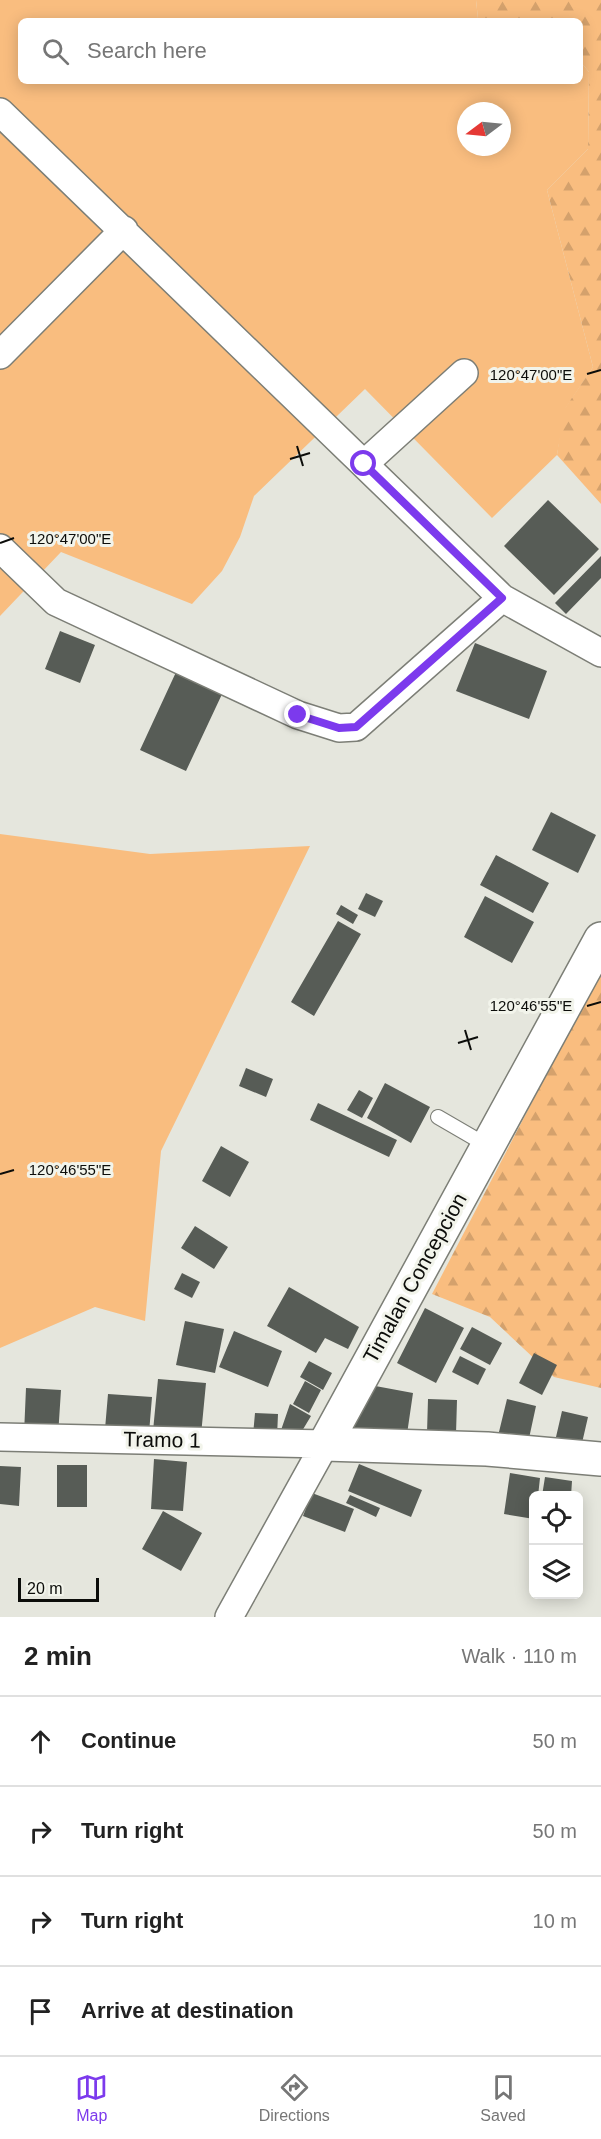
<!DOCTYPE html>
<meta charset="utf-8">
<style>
body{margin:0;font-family:Helvetica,sans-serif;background:#f2f2f2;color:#222}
.controls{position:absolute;right:18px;bottom:18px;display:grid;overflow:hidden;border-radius:9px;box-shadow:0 3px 15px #0003}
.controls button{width:54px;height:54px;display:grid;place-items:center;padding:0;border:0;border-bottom:2px solid #e0e0e0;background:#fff;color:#222;font:30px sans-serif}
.compass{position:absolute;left:457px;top:102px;width:54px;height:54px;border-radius:50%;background:#fff;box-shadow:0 3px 15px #0003;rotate:254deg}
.scale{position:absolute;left:18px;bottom:15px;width:81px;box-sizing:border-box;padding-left:6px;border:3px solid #0c0d0a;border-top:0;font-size:16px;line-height:21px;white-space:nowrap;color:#0c0d0a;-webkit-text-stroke:4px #f2f4eb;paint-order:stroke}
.stop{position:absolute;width:18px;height:18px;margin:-14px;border:4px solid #7c3aed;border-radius:50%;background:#fff}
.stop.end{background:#7c3aed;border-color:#fff;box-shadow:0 2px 6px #0008}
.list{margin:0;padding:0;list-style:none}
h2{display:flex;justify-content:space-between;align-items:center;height:78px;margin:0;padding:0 24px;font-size:26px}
h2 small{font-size:20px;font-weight:400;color:#767676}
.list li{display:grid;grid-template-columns:39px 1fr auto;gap:18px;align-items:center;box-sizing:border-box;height:90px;padding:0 24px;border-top:2px solid #e0e0e0}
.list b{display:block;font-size:22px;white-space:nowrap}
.list em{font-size:20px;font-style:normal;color:#767676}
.icon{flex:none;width:33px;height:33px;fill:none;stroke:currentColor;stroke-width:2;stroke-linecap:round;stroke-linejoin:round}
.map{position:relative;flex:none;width:601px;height:1617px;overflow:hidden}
.search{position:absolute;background:#fff;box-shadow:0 3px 15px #0003;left:18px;right:18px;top:18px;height:66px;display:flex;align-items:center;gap:15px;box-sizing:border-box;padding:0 21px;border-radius:9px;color:#767676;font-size:22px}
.sheet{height:438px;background:#fff}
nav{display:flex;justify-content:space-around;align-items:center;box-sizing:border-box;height:84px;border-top:2px solid #e0e0e0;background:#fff;font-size:16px;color:#767676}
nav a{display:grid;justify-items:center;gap:3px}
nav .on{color:#7c3aed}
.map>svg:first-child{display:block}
</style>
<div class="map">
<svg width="601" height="1617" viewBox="0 0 601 1617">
<defs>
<pattern id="forest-firs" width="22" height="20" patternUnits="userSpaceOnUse" patternTransform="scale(1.5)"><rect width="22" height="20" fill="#f9bd7f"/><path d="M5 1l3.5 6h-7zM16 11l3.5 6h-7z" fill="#d4a16c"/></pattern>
</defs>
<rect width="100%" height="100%" fill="#e5e6dd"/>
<path fill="#f9bd7f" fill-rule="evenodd" d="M 0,0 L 476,0 L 478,19 L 480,21 L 21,21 L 21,81 L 580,81 L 580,61 L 589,72 L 588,149 L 547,190 L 593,367 L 565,409 L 557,455 L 492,518 L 365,389 L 254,496 L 240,537 L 222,571 L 192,604 L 61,552 L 0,616 ZM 466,111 L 502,111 L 502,147 L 466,147 Z
M 0,834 L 150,854 L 310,846 L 161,1151 L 145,1321 L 95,1307 L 0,1348 Z"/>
<path fill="url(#forest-firs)" d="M 476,0 L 601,0 L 601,504 L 557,455 L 563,411 L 593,367 L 547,190 L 588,149 L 589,72 L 580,61 L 580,21 L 480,21 L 478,19 Z
M 601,970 L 601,1388 L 554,1377 L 490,1317 L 432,1294 Z"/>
<path fill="#575c56" d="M 548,500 L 599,549 L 554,595 L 504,546 Z
M 601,556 L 601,578 L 566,614 L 555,603 Z
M 60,631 L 95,645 L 80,683 L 45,669 Z
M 475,643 L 547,671 L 529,719 L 456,691 Z
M 177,670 L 223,692 L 186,771 L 140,750 Z
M 551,812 L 596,835 L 578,873 L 532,850 Z
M 496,855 L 549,883 L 533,913 L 480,885 Z
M 366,893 L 383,901 L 375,917 L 358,909 Z
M 485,896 L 534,922 L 512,963 L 464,937 Z
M 341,905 L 358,915 L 353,924 L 336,914 Z
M 338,921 L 361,934 L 314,1016 L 291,1002 Z
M 246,1068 L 273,1079 L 266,1097 L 239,1086 Z
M 385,1083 L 430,1107 L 411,1143 L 367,1118 Z
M 359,1090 L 373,1098 L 362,1118 L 347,1110 Z
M 318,1103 L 397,1140 L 389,1157 L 310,1120 Z
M 221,1146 L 249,1162 L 230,1197 L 202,1181 Z
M 195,1226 L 228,1247 L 214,1269 L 181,1248 Z
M 182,1273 L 200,1282 L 192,1298 L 174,1289 Z
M 289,1287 L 359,1327 L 348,1349 L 325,1338 L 316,1353 L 267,1326 Z
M 425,1308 L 464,1328 L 436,1383 L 397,1363 Z
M 185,1321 L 224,1329 L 215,1373 L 176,1365 Z
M 472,1327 L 502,1343 L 490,1365 L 460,1349 Z
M 234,1331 L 282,1351 L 268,1387 L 219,1367 Z
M 534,1353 L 557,1365 L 542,1395 L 519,1383 Z
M 460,1356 L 486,1369 L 478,1385 L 452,1372 Z
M 309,1361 L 332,1373 L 323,1390 L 300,1377 Z
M 158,1379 L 206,1383 L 201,1435 L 153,1431 Z
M 305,1381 L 321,1390 L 309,1413 L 293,1404 Z
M 370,1385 L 413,1393 L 407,1434 L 350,1432 Z
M 26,1388 L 61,1390 L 58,1436 L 24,1434 Z
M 108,1394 L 152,1397 L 149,1433 L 105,1429 Z
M 428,1399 L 457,1400 L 456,1434 L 427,1433 Z
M 507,1399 L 536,1406 L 528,1443 L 498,1436 Z
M 290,1404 L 311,1416 L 296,1441 L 280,1433 Z
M 562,1411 L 588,1417 L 582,1443 L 556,1437 Z
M 255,1413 L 278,1414 L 277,1437 L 253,1435 Z
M 154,1459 L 187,1462 L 183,1511 L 151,1509 Z
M 359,1464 L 422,1490 L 411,1517 L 348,1491 Z
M 57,1465 L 87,1465 L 87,1507 L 57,1507 Z
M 0,1466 L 21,1467 L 19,1506 L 0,1504 Z
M 510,1473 L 540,1478 L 538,1496 L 534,1496 L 534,1519 L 504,1514 Z
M 545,1477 L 572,1481 L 571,1496 L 542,1496 Z
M 312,1493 L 354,1509 L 345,1532 L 303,1516 Z
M 350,1495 L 380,1508 L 376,1517 L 346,1503 Z
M 163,1511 L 202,1533 L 181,1571 L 142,1549 Z"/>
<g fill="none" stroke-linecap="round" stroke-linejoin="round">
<g stroke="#7c7e76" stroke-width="16">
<path id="service" d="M 438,1117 L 488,1146"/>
</g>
<g stroke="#7c7e76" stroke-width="30">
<path id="minor" d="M 0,112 L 502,598 L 601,653
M 0,355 L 124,230
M 364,464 L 464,373
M 0,548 L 56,602 L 298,715 L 339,728 L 356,727 L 502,598
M 0,1437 L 325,1444 L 229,1617"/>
</g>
<g stroke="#7c7e76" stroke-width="36">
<path id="tertiary" d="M 601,939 L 325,1444 L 487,1449 L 601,1459"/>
</g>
<use href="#service" stroke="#fff" stroke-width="14"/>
<use href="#minor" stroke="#fff" stroke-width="27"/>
<use href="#tertiary" stroke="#fff" stroke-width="33"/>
</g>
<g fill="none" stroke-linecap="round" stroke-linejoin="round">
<path stroke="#7c3aed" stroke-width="8" d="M 298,715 L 339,728 L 356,727 L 502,598 L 364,464"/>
</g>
<path fill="none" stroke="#0c0d0a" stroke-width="2" d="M 587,374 L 601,370M 297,446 L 303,466M 290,459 L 310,453M 0,543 L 14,538M 587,1006 L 601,1002M 465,1030 L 471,1050M 458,1043 L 478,1037M 0,1174 L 14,1170"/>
<g text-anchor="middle" stroke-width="6" stroke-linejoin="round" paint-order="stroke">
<g font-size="21" fill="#0c0d0a" stroke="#f2f4eb">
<text transform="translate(415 1278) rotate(-61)" y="7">Timalan Concepcion</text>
<text transform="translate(162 1440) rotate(1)" y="7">Tramo 1</text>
</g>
</g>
<g font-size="15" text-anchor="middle" fill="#0c0d0a" stroke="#f2f4eb" stroke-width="6" stroke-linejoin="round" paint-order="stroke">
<text x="531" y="380">120°47'00"E</text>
<text x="70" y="544">120°47'00"E</text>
<text x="531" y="1011">120°46'55"E</text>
<text x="70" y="1175">120°46'55"E</text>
</g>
</svg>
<div class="controls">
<button><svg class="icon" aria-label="locate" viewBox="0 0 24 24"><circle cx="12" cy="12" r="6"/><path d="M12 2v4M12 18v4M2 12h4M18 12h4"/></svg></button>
<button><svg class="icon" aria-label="layers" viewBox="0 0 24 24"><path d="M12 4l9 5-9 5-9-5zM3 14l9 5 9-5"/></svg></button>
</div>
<svg class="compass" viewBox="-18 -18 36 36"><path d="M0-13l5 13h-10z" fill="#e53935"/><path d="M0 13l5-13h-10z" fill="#767676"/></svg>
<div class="scale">20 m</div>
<div class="stop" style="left:364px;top:464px"></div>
<div class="stop end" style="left:298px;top:715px"></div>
<div class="search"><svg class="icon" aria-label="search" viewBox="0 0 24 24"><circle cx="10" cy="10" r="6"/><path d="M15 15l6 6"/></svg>Search here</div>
</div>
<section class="sheet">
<h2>2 min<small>Walk · 110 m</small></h2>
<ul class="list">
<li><svg class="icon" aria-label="ahead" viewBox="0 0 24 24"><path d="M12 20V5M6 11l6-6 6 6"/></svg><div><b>Continue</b></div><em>50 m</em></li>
<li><svg class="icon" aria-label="right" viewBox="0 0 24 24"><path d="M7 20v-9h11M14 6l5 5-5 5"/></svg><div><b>Turn right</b></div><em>50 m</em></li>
<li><svg class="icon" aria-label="right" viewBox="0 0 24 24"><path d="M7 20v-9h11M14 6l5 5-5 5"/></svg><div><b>Turn right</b></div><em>10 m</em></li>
<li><svg class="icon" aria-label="arrive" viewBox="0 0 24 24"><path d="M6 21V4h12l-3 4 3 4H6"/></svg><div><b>Arrive at destination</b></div></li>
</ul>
</section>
<nav>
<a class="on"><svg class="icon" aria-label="map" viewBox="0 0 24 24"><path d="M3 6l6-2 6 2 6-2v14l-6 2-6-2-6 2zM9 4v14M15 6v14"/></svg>Map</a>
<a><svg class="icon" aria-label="directions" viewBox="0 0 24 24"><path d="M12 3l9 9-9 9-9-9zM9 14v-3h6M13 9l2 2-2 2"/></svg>Directions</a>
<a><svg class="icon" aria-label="saved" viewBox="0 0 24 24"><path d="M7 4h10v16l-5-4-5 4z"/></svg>Saved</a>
</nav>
